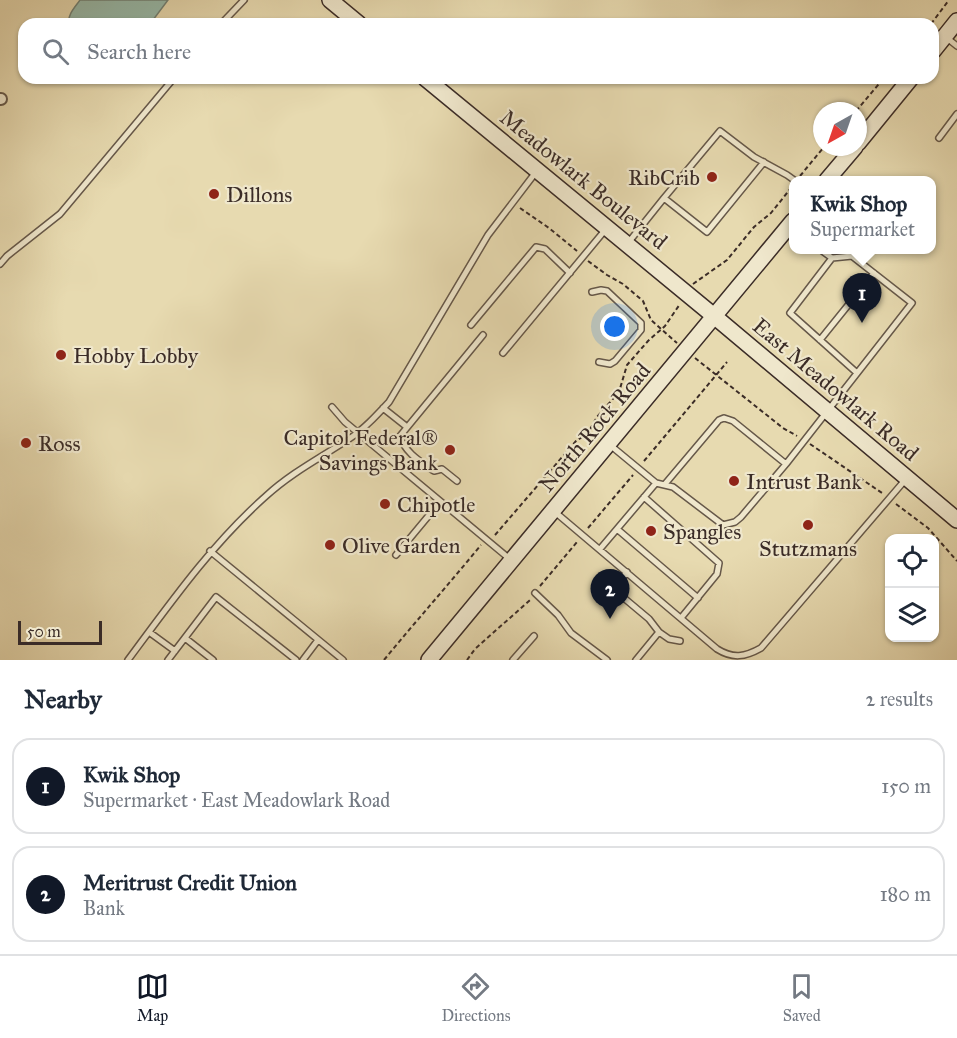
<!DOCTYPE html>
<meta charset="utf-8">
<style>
body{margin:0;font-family:"IM FELL Great Primer",serif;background:#f2f2f3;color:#1f2937}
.controls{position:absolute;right:18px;bottom:18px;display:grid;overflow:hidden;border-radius:12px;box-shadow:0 2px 4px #0004}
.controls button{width:54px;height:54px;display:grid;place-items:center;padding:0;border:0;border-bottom:2px solid #e0e1e3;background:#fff;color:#1f2937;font:30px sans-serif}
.compass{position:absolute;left:813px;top:102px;width:54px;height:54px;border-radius:50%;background:#fff;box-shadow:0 2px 4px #0004;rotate:220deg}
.scale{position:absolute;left:18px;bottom:15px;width:84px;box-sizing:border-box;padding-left:6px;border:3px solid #3b2c27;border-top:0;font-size:16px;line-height:21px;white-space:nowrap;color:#3b2c27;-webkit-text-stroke:4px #efe7cc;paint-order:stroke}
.you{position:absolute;left:615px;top:327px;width:21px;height:21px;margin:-15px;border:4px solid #fff;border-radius:50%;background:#1a73e8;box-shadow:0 0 0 9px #1a73e833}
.badge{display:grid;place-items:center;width:39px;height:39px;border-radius:50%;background:#111827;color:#fff;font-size:20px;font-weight:700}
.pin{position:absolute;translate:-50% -50px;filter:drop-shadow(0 2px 3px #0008)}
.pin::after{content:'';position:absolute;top:32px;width:21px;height:18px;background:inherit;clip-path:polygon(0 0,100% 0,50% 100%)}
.popup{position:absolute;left:789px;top:176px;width:147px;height:78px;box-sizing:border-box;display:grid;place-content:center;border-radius:12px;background:#fff;filter:drop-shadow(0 2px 4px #0005);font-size:20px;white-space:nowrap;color:#747a83}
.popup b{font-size:22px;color:#1f2937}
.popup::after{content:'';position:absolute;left:50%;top:100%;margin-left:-12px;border:12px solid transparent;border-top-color:#fff}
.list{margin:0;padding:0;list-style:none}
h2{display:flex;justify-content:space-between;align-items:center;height:78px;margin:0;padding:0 24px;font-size:26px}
h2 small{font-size:20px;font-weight:400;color:#747a83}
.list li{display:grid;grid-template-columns:39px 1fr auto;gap:18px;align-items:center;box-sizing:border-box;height:96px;margin:0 12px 12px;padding:0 12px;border:2px solid #e0e1e3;border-radius:18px}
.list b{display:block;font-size:22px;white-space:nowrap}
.list p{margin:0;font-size:20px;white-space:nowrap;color:#747a83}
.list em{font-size:20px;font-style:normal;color:#747a83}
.icon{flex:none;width:33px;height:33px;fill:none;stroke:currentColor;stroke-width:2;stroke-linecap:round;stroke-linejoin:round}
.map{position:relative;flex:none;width:957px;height:660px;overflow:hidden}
.search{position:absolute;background:#fff;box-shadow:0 2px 4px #0004;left:18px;right:18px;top:18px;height:66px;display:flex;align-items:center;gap:15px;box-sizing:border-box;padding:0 21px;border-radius:18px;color:#747a83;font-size:22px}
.sheet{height:294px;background:#fff}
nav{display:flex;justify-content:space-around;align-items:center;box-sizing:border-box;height:84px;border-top:2px solid #e0e1e3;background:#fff;font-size:16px;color:#747a83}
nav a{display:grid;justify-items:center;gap:3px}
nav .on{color:#111827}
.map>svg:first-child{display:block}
</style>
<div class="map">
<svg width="957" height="660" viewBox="0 0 957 660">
<rect width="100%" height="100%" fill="#e7dab0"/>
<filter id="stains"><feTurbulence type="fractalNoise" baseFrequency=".00333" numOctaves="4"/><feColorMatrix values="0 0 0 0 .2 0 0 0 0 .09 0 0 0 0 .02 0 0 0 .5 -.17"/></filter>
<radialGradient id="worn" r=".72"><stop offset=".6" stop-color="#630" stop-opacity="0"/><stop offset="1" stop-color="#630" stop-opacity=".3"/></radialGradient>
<path fill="#97bbac" stroke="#728277" stroke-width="1.5" d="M 80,0 L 168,0 L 150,24 L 69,24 C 67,15 75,7 80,0 Z"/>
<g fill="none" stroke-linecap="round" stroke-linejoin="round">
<g stroke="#665849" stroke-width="8">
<path id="lane" d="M 221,24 L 244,0
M 947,38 L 957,46
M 939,138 L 957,114
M 764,162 L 707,232 L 664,198 L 720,131 L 754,157 L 787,175 L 794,180
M 628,243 L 664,198
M 832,258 L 790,313 L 857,373
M 0,264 L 7,256 L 60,214 L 174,78
M 592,292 L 601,290 L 607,291 L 641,323 L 641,330 L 615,361 L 610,364 L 599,362
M 471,325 L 536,247 L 545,249 L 570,273
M 820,340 L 874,273
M 503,353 L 606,229
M 332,407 L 345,422 L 511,560
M 383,408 L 407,427
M 610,445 L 656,483 L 673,487 L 723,525 L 735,522 L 741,517 L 786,464
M 457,481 L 442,469 L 434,471 C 421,462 404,452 400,436 L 483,335
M 665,484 L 719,420 L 724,418 L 733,421 L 786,464 L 912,303 L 852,256 L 832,258 L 821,250
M 644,497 L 719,563 L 717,574 L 681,618
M 555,512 L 717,649 C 733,659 745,657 761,648 L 906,479
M 617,529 L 698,598
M 600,549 L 656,483
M 210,551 L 343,660
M 396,555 L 440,502
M 627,572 L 620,581 L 618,593 L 649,619 L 659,632 L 636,660
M 535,593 L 558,615 L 571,633 L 607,660
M 149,632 L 175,651
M 659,632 L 669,639 L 680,641
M 185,638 L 213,660
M 128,660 C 171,602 212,544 266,496 C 291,473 320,458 349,439 C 364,429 376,416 389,402 L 488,235 L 536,172
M 168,660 L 216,597 L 296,660
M 303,660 L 318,640
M 513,660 L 534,636"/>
</g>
<g stroke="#665849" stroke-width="14">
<path id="street" d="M 0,99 L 1,99"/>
</g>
<g stroke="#3b2c27" stroke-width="18">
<path id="secondary" d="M 330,0 L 359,24
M 933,51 L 957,21
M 425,78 L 714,316 L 957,520
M 858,143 L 911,78
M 827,180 L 855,147
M 429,660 L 793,221"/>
</g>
<path stroke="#3b2c27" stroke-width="2" stroke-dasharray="4.5 3" stroke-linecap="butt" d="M 931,24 L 949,0
M 856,111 L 884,78
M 800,176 L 824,147
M 520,208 L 549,228 L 577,251
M 588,261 L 607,275 L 623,284 L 643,301 L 651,320 L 677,343
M 693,284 L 727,260 L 754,227 L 771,213 L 791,188
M 695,358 L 783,428 L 797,436
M 810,444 L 882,493
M 644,461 L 727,362
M 896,504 L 928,528 L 957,561
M 588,528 L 633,475
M 495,535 L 576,441 L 588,433 L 597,417 L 619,392 L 627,365 L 648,341 L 665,326 L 680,304
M 540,586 L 577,542
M 384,660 C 416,621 449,584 481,545
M 467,660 L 475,649 L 530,600"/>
<use href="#lane" stroke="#efe7cc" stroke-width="5"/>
<use href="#street" stroke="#efe7cc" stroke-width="10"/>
<use href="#secondary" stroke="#efe7cc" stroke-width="15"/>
</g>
<g fill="#8f2418" stroke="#efe7cc" stroke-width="2">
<circle cx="712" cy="177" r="6"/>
<circle cx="214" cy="194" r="6"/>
<circle cx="61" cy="355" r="6"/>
<circle cx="26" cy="443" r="6"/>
<circle cx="450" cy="450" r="6"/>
<circle cx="734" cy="481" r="6"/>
<circle cx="385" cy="504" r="6"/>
<circle cx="808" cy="525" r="6"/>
<circle cx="651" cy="531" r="6"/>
<circle cx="330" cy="545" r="6"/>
</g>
<g text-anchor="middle" stroke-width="4.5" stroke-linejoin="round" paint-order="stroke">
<g font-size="22" fill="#3b2c27" stroke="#efe7cc" text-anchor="start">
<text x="700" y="185" text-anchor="end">RibCrib</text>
<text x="226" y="202">Dillons</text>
<text x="73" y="363">Hobby Lobby</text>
<text x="438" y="445" text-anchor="end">Capitol Federal®<tspan x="438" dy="25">Savings Bank</tspan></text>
<text x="38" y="451">Ross</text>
<text x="746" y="489">Intrust Bank</text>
<text x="397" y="512">Chipotle</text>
<text x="663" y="539">Spangles</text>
<text x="342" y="553">Olive Garden</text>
<text x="808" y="556" text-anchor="middle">Stutzmans</text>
</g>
<g font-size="22" fill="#3b2c27" stroke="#efe7cc">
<text transform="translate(584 179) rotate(39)" y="8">Meadowlark Boulevard</text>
<text transform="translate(836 389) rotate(40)" y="8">East Meadowlark Road</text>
<text transform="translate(594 427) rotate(-50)" y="8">North Rock Road</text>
</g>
</g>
<rect width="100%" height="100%" filter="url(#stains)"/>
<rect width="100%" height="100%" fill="url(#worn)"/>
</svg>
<div class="controls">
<button><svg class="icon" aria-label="locate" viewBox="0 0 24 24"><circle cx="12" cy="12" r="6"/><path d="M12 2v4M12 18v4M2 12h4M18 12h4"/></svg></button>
<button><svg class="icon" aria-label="layers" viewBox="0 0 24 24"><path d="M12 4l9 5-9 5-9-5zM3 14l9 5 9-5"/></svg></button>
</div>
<svg class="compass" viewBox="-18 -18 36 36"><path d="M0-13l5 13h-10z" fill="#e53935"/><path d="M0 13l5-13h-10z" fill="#747a83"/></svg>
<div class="scale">50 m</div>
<div class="you"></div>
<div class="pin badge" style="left:862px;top:323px">1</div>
<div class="popup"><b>Kwik Shop</b>Supermarket</div>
<div class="pin badge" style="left:610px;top:619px">2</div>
<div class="search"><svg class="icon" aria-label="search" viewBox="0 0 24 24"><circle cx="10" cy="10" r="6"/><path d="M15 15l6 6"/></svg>Search here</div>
</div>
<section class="sheet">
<h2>Nearby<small>2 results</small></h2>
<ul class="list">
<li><span class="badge">1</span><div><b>Kwik Shop</b><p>Supermarket · East Meadowlark Road</p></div><em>150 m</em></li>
<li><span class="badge">2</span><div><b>Meritrust Credit Union</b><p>Bank</p></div><em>180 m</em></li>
</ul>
</section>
<nav>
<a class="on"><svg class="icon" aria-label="map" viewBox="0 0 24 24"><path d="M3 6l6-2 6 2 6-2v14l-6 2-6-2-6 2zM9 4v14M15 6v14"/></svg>Map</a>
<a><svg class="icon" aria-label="directions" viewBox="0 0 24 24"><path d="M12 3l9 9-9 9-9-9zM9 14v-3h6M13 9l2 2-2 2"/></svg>Directions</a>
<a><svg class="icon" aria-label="saved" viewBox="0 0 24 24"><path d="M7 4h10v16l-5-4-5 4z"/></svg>Saved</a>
</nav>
